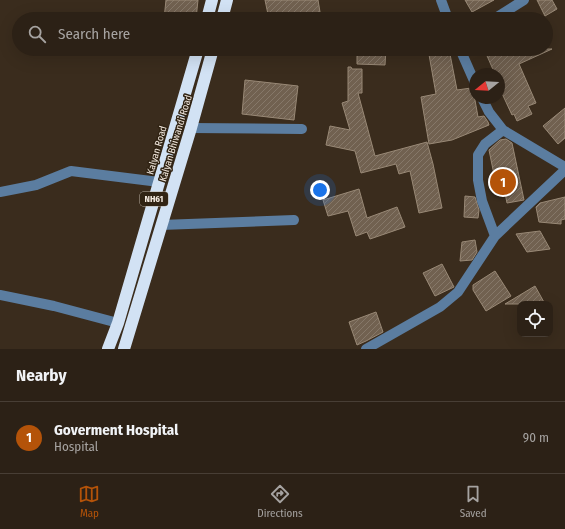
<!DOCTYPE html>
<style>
body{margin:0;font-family:"Fira Sans Condensed",sans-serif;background:#34291f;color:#f1f3f6}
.controls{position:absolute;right:12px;bottom:12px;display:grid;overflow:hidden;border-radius:8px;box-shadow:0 4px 16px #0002}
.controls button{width:36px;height:36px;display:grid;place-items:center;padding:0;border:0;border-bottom:1px solid #483e35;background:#2c2116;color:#f1f3f6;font:20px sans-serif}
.compass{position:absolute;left:469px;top:68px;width:36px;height:36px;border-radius:50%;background:#2c2116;box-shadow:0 4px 16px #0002;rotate:252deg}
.you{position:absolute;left:320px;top:190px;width:14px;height:14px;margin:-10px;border:3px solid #fff;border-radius:50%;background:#1a73e8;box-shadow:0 0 0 6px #1a73e833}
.badge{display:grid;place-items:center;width:26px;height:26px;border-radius:50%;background:#b45309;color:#fff;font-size:13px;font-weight:700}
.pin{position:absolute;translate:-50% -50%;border:2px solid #fff;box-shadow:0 1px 4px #0006}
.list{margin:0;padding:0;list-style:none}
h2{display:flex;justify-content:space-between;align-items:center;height:52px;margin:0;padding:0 16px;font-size:17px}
h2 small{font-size:13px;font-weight:400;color:#a6a3a1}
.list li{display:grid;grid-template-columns:26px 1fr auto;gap:12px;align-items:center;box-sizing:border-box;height:72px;padding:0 16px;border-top:1px solid #483e35}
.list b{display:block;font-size:15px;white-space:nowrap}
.list p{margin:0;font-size:13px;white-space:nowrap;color:#a6a3a1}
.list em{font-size:13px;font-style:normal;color:#a6a3a1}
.icon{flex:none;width:22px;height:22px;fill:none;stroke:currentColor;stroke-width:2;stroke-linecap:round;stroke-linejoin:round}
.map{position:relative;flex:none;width:565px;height:349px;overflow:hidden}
.search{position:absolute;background:#2c2116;box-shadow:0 4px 16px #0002;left:12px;right:12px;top:12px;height:44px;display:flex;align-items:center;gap:10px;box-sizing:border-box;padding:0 14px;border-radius:22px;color:#a6a3a1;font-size:15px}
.sheet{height:124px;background:#2c2116}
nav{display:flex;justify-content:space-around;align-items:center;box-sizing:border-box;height:56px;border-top:1px solid #483e35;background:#2c2116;font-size:11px;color:#a6a3a1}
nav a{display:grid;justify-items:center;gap:2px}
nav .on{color:#b45309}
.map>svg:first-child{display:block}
</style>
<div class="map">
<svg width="565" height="349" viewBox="0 0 565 349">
<defs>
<pattern id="building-hatch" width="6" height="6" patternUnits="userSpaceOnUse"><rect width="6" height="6" fill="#716150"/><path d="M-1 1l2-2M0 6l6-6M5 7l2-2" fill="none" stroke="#867869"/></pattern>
</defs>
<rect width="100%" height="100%" fill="#3a2c1d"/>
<path fill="url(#building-hatch)" stroke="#998976" d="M 166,0 L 198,0 L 196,19 L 164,19 Z
M 265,0 L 318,0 L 320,12 L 296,19 L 269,19 Z
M 465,0 L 494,0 L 472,12 Z
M 537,0 L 552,0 L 557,9 L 545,16 Z
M 357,49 L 386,49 L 385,65 L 357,64 Z
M 428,49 L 449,49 L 457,90 L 471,88 L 473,89 L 478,117 L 484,116 L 488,122 L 489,125 L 452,140 L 429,144 L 421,97 L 436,94 Z
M 484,49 L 552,49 L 519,64 L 536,103 L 528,106 L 532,114 L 517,121 L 514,114 L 512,115 L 499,87 L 499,74 L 495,74 Z
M 348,67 L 351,67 L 352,69 L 362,69 L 362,93 L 358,93 L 375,156 L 427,142 L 433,164 L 442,208 L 419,213 L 410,171 L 399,174 L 396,164 L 361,173 L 355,151 L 326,145 L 330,126 L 350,130 L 342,103 L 348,101 Z
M 245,80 L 298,86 L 294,120 L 242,114 Z
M 565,108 L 565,138 L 558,144 L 543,126 Z
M 506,139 L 512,143 L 524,200 L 507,203 L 504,188 L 497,189 L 489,150 L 500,140 Z
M 359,189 L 367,218 L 397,207 L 405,227 L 370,239 L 367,232 L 356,236 L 348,211 L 328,216 L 323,200 Z
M 465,196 L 475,197 L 479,210 L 478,218 L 464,217 Z
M 565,197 L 565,219 L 561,220 L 561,224 L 539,222 L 536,207 L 540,203 Z
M 540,231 L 550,249 L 527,252 L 516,234 Z
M 475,240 L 477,252 L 472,260 L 460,261 L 462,242 Z
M 442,264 L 454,287 L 435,296 L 423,273 Z
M 495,271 L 511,296 L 486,311 L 473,290 L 473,285 Z
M 535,286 L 545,304 L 505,304 Z
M 376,312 L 383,332 L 366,341 L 357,345 L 349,322 Z"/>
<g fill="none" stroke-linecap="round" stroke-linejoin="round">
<path stroke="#5b7da0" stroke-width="10" d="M 441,0 L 448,19
M 494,19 L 524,0
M 460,49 L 475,83
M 482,98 L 489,112 L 503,130 L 565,167
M 191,128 L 302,129
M 0,192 L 36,185 L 71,171 L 159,182
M 161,225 L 294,220
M 495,236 L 482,201 L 478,180 L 478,155 L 485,144 L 503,130
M 0,295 L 54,306 L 118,323
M 366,349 L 440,307 L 458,292 L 495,236 L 565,170"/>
<path stroke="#d2e2f4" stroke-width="12" d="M 207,19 L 212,0
M 222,19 L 227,0
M 108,349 L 118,323 L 198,49
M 124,349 L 191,128 L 213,49"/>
</g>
<g text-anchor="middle" stroke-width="3" stroke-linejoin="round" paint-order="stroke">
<rect fill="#302313" stroke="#b8aea2" stroke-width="1" x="140" y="192" width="28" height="14" rx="3"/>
<g font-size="9" font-weight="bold" fill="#f3e9df">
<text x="154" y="202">NH61</text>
</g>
<g font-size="10" fill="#f3e9df" stroke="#302313">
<text transform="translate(175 138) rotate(-73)" y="4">Kalyan Bhiwandi Road</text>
<text transform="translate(156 150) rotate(-74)" y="4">Kalyan Road</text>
</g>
</g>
</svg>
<div class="controls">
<button><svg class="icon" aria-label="locate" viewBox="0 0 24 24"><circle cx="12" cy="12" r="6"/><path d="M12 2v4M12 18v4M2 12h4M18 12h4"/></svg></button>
</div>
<svg class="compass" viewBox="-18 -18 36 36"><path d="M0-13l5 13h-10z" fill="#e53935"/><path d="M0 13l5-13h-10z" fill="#a6a3a1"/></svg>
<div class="you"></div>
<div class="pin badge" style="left:503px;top:182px">1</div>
<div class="search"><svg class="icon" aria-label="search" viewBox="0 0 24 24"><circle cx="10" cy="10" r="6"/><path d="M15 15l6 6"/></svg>Search here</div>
</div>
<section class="sheet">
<h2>Nearby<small></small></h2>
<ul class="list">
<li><span class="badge">1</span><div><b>Goverment Hospital</b><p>Hospital</p></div><em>90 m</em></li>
</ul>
</section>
<nav>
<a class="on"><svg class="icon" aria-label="map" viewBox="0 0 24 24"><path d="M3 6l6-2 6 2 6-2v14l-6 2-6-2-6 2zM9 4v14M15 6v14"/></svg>Map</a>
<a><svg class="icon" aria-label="directions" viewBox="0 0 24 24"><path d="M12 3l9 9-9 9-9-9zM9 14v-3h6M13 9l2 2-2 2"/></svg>Directions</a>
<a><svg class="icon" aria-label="saved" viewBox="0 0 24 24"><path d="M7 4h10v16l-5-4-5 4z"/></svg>Saved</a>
</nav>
